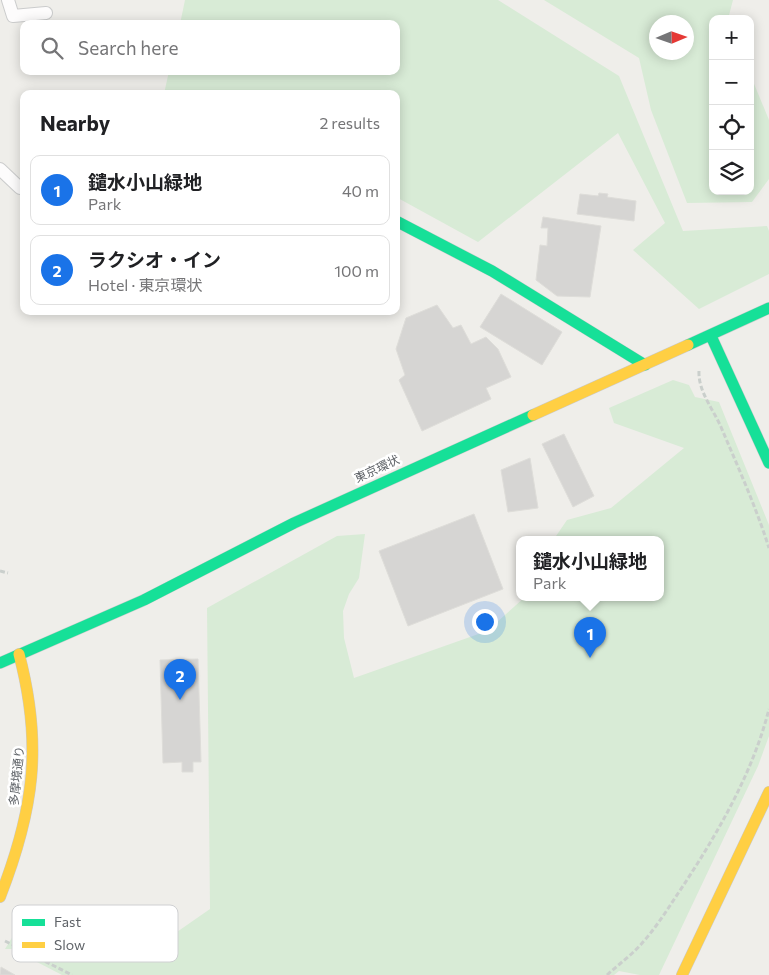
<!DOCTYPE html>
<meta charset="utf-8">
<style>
body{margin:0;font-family:Commissioner,"Noto Sans JP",sans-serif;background:#f2f2f2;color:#202124}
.controls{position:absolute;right:15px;top:15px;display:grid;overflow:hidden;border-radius:10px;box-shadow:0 2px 12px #0003}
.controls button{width:45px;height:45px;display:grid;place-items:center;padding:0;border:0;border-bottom:1px solid #e0e0e0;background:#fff;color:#202124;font:25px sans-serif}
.compass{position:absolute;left:649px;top:15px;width:45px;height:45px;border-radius:50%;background:#fff;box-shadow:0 2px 12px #0003;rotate:88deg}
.you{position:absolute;left:484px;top:621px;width:18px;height:18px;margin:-12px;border:4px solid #fff;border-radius:50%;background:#1a73e8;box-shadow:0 0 0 8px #1a73e833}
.badge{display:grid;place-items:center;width:32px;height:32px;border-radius:50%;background:#1a73e8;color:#fff;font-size:16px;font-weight:700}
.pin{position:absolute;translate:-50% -41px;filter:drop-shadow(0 1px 2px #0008)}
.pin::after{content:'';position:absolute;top:26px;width:18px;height:15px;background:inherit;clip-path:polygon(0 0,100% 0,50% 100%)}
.popup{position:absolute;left:516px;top:536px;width:148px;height:65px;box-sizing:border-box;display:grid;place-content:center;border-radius:10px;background:#fff;filter:drop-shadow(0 1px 4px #0005);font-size:16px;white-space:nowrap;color:#757577}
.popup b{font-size:19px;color:#202124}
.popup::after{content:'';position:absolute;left:50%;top:100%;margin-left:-10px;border:10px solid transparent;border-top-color:#fff}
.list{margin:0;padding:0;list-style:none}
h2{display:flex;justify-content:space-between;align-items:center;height:65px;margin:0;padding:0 20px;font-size:21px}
h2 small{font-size:16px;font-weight:400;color:#757577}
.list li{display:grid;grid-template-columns:32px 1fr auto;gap:15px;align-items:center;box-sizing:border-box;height:70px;margin:0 10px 10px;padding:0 10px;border:1px solid #e0e0e0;border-radius:10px}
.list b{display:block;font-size:19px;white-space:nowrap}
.list p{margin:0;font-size:16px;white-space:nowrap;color:#757577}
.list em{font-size:16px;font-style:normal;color:#757577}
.icon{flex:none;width:28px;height:28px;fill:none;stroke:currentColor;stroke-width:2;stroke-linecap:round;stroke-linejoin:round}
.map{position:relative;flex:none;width:769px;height:975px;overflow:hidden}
.search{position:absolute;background:#fff;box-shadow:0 2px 12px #0003;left:20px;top:20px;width:380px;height:55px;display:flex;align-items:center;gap:12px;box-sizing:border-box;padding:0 18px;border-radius:10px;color:#757577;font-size:19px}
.panel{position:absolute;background:#fff;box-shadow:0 2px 12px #0003;left:20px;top:90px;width:380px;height:225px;border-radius:10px}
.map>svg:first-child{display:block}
</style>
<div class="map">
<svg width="769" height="975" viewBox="0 0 769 975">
<rect width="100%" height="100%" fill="#efeeea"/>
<path fill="#d8ebd6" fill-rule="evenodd" d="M 185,0 L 498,0 L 619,76 L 683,231 L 767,226 L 769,231 L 769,274 L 699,309 L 633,250 L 665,223 L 618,133 L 478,242 L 396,197 L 396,94 L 164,94 L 169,71 L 396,71 L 396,24 L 180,24 Z
M 544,0 L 733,0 L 728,19 L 713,19 L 713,191 L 750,191 L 750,74 L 769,120 L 769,179 L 752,202 L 687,203 L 651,110 L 639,58 ZM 656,22 L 686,22 L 686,52 L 656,52 Z
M 673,380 L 689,385 L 695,397 L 719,402 L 769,525 L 769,736 L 758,766 L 659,975 L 640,975 L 619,971 L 614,975 L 62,975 L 12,949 L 5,949 L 13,936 L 37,951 L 88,914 L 108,957 L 174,934 L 210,909 L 207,608 L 337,536 L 365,534 L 359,578 L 349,594 L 343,611 L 344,638 L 354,678 L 487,631 L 525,597 L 660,597 L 660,539 L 554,539 L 567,520 L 611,508 L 684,448 L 614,423 L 609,408 Z"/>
<path fill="#d6d5d3" stroke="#deddd9" d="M 599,193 L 608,194 L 607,197 L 636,201 L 634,221 L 577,214 L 580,194 L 598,196 Z
M 543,217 L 601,226 L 590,297 L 557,296 L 536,280 L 540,245 L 547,246 L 548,228 L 541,228 Z
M 501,294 L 562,332 L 542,365 L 480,327 Z
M 437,305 L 453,328 L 461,325 L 471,344 L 486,337 L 498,349 L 511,377 L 486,388 L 491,399 L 422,431 L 399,380 L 405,375 L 396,349 L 406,318 Z
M 564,434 L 594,496 L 573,507 L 542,444 Z
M 530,458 L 538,508 L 508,512 L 501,470 Z
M 474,514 L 503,589 L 408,626 L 379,551 Z
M 198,659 L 201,762 L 193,762 L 193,772 L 182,772 L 182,762 L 163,763 L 160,660 Z
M 1,967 L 15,975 L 0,975 Z"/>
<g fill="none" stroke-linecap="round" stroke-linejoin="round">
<g stroke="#cbcccc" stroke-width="14">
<path id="lane" d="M 8,0 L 13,16 L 46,13
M 0,169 L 20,188"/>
</g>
<g stroke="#cacacb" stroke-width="12">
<path id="fast" d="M 396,221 L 492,271 L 645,365
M 711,336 L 769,463
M 688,345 L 769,308
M 0,663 L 144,600 L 294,523 L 533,415"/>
</g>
<g stroke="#cacacb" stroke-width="12">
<path id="slow" d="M 533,415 L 688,345
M 0,897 C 34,810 43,745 19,654
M 682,975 L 769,792"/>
</g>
<path stroke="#cacfcc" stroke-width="3" stroke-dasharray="5 2.5" stroke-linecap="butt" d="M 699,371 C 698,391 713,409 721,427 C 738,467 756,507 769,548
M 0,571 L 8,573
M 5,941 L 72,975
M 607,975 C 619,964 633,954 643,942 C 659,924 670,905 683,886 C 719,831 753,772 769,709"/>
<use href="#lane" stroke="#fdfcfc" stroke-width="12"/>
<use href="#fast" stroke="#16e098" stroke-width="11"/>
<use href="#slow" stroke="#ffcf43" stroke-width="11"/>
</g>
<g text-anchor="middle" stroke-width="5" stroke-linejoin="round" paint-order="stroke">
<g font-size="12" fill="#5f6368" stroke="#fff">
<text transform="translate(377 469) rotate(-25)" y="4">東京環状</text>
<text transform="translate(17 776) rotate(-84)" y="4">多摩境通り</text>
</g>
</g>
<rect x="12" y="905" width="166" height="57" rx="8" fill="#fff" stroke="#cfd0d2" stroke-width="1"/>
<rect x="22" y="919" width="23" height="7" fill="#16e098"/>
<rect x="22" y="942" width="23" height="6" fill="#ffcf43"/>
<g font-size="14" fill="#5f6368">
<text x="54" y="927">Fast</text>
<text x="54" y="950">Slow</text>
</g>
</svg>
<div class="controls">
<button>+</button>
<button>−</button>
<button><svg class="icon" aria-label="locate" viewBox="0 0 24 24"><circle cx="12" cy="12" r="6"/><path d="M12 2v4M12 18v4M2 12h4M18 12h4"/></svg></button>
<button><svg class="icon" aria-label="layers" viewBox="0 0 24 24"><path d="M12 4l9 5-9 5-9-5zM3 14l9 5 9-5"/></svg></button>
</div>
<svg class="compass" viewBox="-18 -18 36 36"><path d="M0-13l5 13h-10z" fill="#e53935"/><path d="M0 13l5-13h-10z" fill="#757577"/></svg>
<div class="you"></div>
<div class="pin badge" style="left:590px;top:658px">1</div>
<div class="popup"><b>鑓水小山緑地</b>Park</div>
<div class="pin badge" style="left:180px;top:700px">2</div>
<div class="search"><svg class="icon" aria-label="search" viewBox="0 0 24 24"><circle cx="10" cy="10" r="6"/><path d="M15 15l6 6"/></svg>Search here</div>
<section class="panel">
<h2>Nearby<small>2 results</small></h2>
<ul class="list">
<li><span class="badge">1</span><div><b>鑓水小山緑地</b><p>Park</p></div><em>40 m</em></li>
<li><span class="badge">2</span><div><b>ラクシオ・イン</b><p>Hotel · 東京環状</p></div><em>100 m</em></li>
</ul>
</section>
</div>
